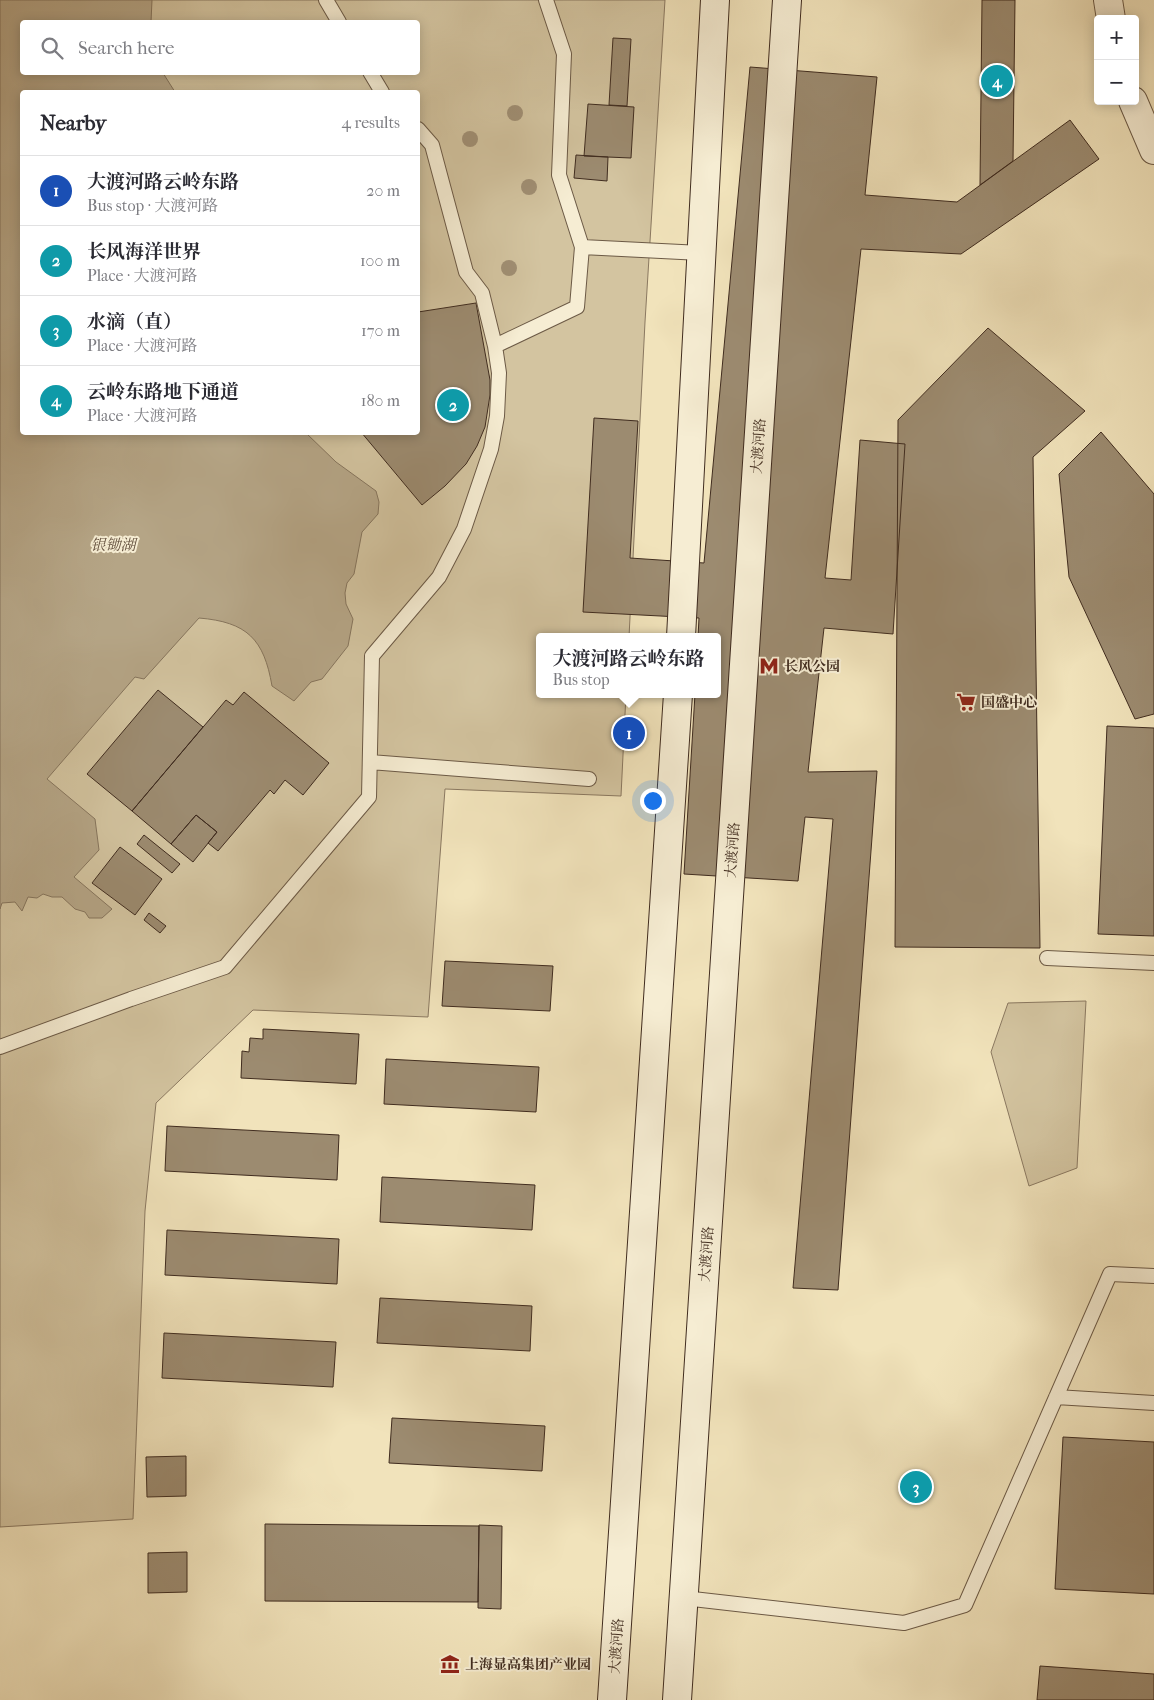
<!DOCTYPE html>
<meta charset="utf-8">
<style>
body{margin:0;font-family:"IM FELL French Canon","Noto Serif SC",serif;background:#f7f7f7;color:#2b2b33}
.controls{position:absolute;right:15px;top:15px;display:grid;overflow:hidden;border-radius:5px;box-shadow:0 2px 12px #0003}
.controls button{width:45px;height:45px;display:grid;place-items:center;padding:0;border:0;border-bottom:1px solid #e1e1e2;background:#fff;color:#2b2b33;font:25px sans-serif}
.you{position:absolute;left:652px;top:800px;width:18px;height:18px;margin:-12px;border:4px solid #fff;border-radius:50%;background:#1a73e8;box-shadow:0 0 0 8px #1a73e833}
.badge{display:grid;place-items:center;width:32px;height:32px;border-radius:50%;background:#111827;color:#fff;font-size:16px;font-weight:700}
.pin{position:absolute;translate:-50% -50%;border:2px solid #fff;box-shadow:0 1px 5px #0006}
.popup{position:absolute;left:536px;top:633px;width:185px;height:65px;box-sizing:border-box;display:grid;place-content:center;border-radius:5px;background:#fff;filter:drop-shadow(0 1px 4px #0005);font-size:16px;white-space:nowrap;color:#7c7c81}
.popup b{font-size:19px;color:#2b2b33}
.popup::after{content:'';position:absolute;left:50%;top:100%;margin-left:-10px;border:10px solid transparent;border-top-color:#fff}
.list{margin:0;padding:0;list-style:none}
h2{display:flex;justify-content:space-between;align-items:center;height:65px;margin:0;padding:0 20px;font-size:21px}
h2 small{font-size:16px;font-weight:400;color:#7c7c81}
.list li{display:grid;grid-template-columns:32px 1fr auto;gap:15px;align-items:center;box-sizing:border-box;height:70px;padding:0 20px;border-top:1px solid #e1e1e2}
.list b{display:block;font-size:19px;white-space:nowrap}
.list p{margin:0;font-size:16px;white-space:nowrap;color:#7c7c81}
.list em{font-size:16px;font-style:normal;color:#7c7c81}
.icon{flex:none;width:28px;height:28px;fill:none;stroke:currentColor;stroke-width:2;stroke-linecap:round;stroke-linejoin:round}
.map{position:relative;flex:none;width:1154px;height:1700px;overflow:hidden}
.search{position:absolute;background:#fff;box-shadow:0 2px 12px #0003;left:20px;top:20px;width:400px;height:55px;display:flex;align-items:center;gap:12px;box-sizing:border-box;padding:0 18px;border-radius:5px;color:#7c7c81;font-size:19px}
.panel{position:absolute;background:#fff;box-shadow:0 2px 12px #0003;left:20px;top:90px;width:400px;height:345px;border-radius:5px}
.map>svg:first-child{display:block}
</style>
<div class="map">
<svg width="1154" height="1700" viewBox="0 0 1154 1700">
<rect width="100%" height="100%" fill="#f1e3bb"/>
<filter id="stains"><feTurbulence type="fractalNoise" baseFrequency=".004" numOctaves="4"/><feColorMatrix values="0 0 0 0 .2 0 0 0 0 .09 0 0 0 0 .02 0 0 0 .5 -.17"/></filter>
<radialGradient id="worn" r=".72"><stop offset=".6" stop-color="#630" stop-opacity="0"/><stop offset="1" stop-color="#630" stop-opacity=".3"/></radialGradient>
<path fill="#d3c4a0" stroke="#8a7860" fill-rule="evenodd" d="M 0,0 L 665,0 L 645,322 L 629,637 L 540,637 L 540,694 L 626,694 L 621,796 L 445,789 L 428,1017 L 253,1010 L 156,1103 L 145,1211 L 133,1519 L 0,1527 ZM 22,22 L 418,22 L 418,72 L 22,72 ZM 22,92 L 418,92 L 418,432 L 22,432 Z
M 1086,1001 L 1077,1168 L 1029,1186 L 991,1052 L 1008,1003 Z"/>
<path fill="#b5a586" stroke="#86755d" d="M 0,0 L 152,0 L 151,22 L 22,22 L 22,72 L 163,73 L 175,92 L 22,92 L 22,432 L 306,433 L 336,462 L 376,491 L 379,502 L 378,514 L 362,532 L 354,574 L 347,583 L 345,593 L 346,604 L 353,619 L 348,646 L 322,679 L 311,682 L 294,701 L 272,686 C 264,639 247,622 199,618 L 144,679 L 135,677 L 47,779 L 95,819 L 99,850 L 74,877 L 112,909 L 102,918 L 89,918 L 85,912 L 75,909 L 62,897 L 52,897 L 43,894 L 37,898 L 28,897 L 22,911 L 15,902 L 2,903 L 0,909 Z"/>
<path fill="#9c8b70" stroke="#402c1f" d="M 982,0 L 1015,0 L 1013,161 L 980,185 Z
M 613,38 L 631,39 L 627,106 L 609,105 Z
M 750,67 L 877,77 L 865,195 L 957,202 L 1070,120 L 1099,159 L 961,254 L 861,249 L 825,578 L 851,580 L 860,440 L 905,444 L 893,634 L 824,628 L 808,772 L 877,771 L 838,1290 L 793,1288 L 833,819 L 805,817 L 798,881 L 684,874 L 695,694 L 718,694 L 718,637 L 698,637 L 699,618 L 583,612 L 594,418 L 638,421 L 630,558 L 704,563 Z
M 588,104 L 634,107 L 631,158 L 584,156 Z
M 576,155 L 608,157 L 607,181 L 574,178 Z
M 476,303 L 490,380 L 490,395 L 485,427 L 477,446 L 466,464 L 445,486 L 422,505 L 361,432 L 418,432 L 418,312 Z
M 988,328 L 1085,411 L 1033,457 L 1040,948 L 895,947 L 898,420 Z
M 1101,432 L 1154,494 L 1154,714 L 1135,719 L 1069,577 L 1059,474 Z
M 158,690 L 203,727 L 132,811 L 87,774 Z
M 244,692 L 329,763 L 303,795 L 285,780 L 274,794 L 270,790 L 218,851 L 208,843 L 217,832 L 196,815 L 171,844 L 132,811 L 226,700 L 233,705 Z
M 1107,726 L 1154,728 L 1154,936 L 1098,934 Z
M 196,815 L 217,832 L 193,862 L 171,844 Z
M 144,835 L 180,864 L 172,873 L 137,844 Z
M 120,847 L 162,879 L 135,915 L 92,883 Z
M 149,913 L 166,926 L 160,933 L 144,920 Z
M 445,961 L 553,966 L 550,1011 L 442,1006 Z
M 263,1029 L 359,1034 L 356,1084 L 241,1078 L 242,1051 L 249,1052 L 250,1038 L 263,1039 Z
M 386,1059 L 539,1067 L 536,1112 L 384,1104 Z
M 167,1126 L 339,1135 L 337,1180 L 165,1171 Z
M 382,1177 L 535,1185 L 532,1230 L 380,1222 Z
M 167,1230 L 339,1239 L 337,1284 L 165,1275 Z
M 380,1298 L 532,1306 L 530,1351 L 377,1343 Z
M 164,1333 L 336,1342 L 333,1387 L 162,1378 Z
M 392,1418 L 545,1426 L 542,1471 L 389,1463 Z
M 1063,1437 L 1154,1442 L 1154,1594 L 1055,1589 Z
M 186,1456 L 186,1496 L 147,1497 L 146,1457 Z
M 265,1524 L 479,1526 L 478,1602 L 265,1601 Z
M 479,1525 L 502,1526 L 501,1609 L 478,1608 Z
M 187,1552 L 187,1592 L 148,1593 L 148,1553 Z
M 1040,1666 L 1154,1674 L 1154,1700 L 1037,1700 Z"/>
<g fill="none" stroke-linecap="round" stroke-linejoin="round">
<g stroke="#6c5a46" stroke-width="16">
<path id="service" d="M 326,0 L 339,22
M 370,72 L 382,92
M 582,247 L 701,253
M 495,346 L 577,307 L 582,247 L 559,175 L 564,54 L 546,0
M 370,762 L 589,779
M 1047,958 L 1154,963
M 0,1047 L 131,999 L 225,967 L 369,797 L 372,656 L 439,577 L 464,529 L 491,449 L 497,416 L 499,373 L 495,346 L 482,293 L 466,272 L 432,145 L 418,129
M 1056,1397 L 1154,1403
M 684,1598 L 904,1623 L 965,1605 L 1110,1274 L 1154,1276"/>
</g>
<g stroke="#6c5a46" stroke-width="30">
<path id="minor" d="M 1108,0 L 1111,19
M 1133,101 L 1154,150"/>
</g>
<g stroke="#402c1f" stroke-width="30">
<path id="secondary" d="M 681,637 L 715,0
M 612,1700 L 678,694
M 677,1700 L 787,0"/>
</g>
<use href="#service" stroke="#f6edd3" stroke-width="14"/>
<use href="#minor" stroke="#f6edd3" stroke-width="28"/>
<use href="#secondary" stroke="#f6edd3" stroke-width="28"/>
</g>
<g fill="#a08f74">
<circle cx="515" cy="113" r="8"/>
<circle cx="470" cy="139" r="8"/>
<circle cx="529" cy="187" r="8"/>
<circle cx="509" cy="268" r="8"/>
</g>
<defs>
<g id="metro-bare" transform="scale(1.5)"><path d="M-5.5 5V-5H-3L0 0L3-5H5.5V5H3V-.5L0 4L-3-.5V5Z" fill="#8f2418" stroke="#f6edd3" stroke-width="2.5" paint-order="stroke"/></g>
<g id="supermarket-bare" transform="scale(1.5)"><path d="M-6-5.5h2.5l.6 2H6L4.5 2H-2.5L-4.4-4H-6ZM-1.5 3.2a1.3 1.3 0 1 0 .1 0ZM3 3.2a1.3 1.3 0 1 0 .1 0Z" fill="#8f2418" stroke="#f6edd3" stroke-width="2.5" paint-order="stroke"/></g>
<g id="museum-bare" transform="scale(1.5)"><path d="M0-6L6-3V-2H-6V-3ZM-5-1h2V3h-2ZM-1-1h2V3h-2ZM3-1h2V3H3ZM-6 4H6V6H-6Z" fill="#8f2418" stroke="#f6edd3" stroke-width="2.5" paint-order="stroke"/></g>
</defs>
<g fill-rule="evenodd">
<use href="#metro-bare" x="769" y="666"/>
<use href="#supermarket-bare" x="966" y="702"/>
<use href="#museum-bare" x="450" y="1664"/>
</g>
<g text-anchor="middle" stroke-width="4" stroke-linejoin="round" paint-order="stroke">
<g font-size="14" fill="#402c1f" stroke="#f6edd3">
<text transform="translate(758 446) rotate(-86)" y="5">大渡河路</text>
<text transform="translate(732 850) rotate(-86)" y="5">大渡河路</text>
<text transform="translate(706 1254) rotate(-86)" y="5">大渡河路</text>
<text transform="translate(616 1646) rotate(-86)" y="5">大渡河路</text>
</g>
<g font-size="14" font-weight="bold" fill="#402c1f" stroke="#f6edd3" text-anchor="start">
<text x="784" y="671">长风公园</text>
<text x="981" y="707">国盛中心</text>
<text x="465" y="1669">上海显高集团产业园</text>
</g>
<g font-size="15" font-style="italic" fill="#63503e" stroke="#f6edd3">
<text x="113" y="550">银锄湖</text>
</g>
</g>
<rect width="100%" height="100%" filter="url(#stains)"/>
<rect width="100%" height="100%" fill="url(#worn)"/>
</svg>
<div class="controls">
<button>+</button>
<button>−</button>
</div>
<div class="you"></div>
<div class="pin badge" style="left:629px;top:733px;background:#1a4fb4">1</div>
<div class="popup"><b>大渡河路云岭东路</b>Bus stop</div>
<div class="pin badge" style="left:453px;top:405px;background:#0f9aa8">2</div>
<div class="pin badge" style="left:916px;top:1487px;background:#0f9aa8">3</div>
<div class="pin badge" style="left:997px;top:81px;background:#0f9aa8">4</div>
<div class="search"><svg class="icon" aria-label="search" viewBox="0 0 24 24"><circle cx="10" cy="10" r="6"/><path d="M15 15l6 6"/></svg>Search here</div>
<section class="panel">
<h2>Nearby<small>4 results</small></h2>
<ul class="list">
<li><span class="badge" style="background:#1a4fb4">1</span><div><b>大渡河路云岭东路</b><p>Bus stop · 大渡河路</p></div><em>20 m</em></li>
<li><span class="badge" style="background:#0f9aa8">2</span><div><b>长风海洋世界</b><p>Place · 大渡河路</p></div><em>100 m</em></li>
<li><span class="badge" style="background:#0f9aa8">3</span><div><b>水滴（直）</b><p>Place · 大渡河路</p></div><em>170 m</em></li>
<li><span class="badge" style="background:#0f9aa8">4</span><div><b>云岭东路地下通道</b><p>Place · 大渡河路</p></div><em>180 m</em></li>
</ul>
</section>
</div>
